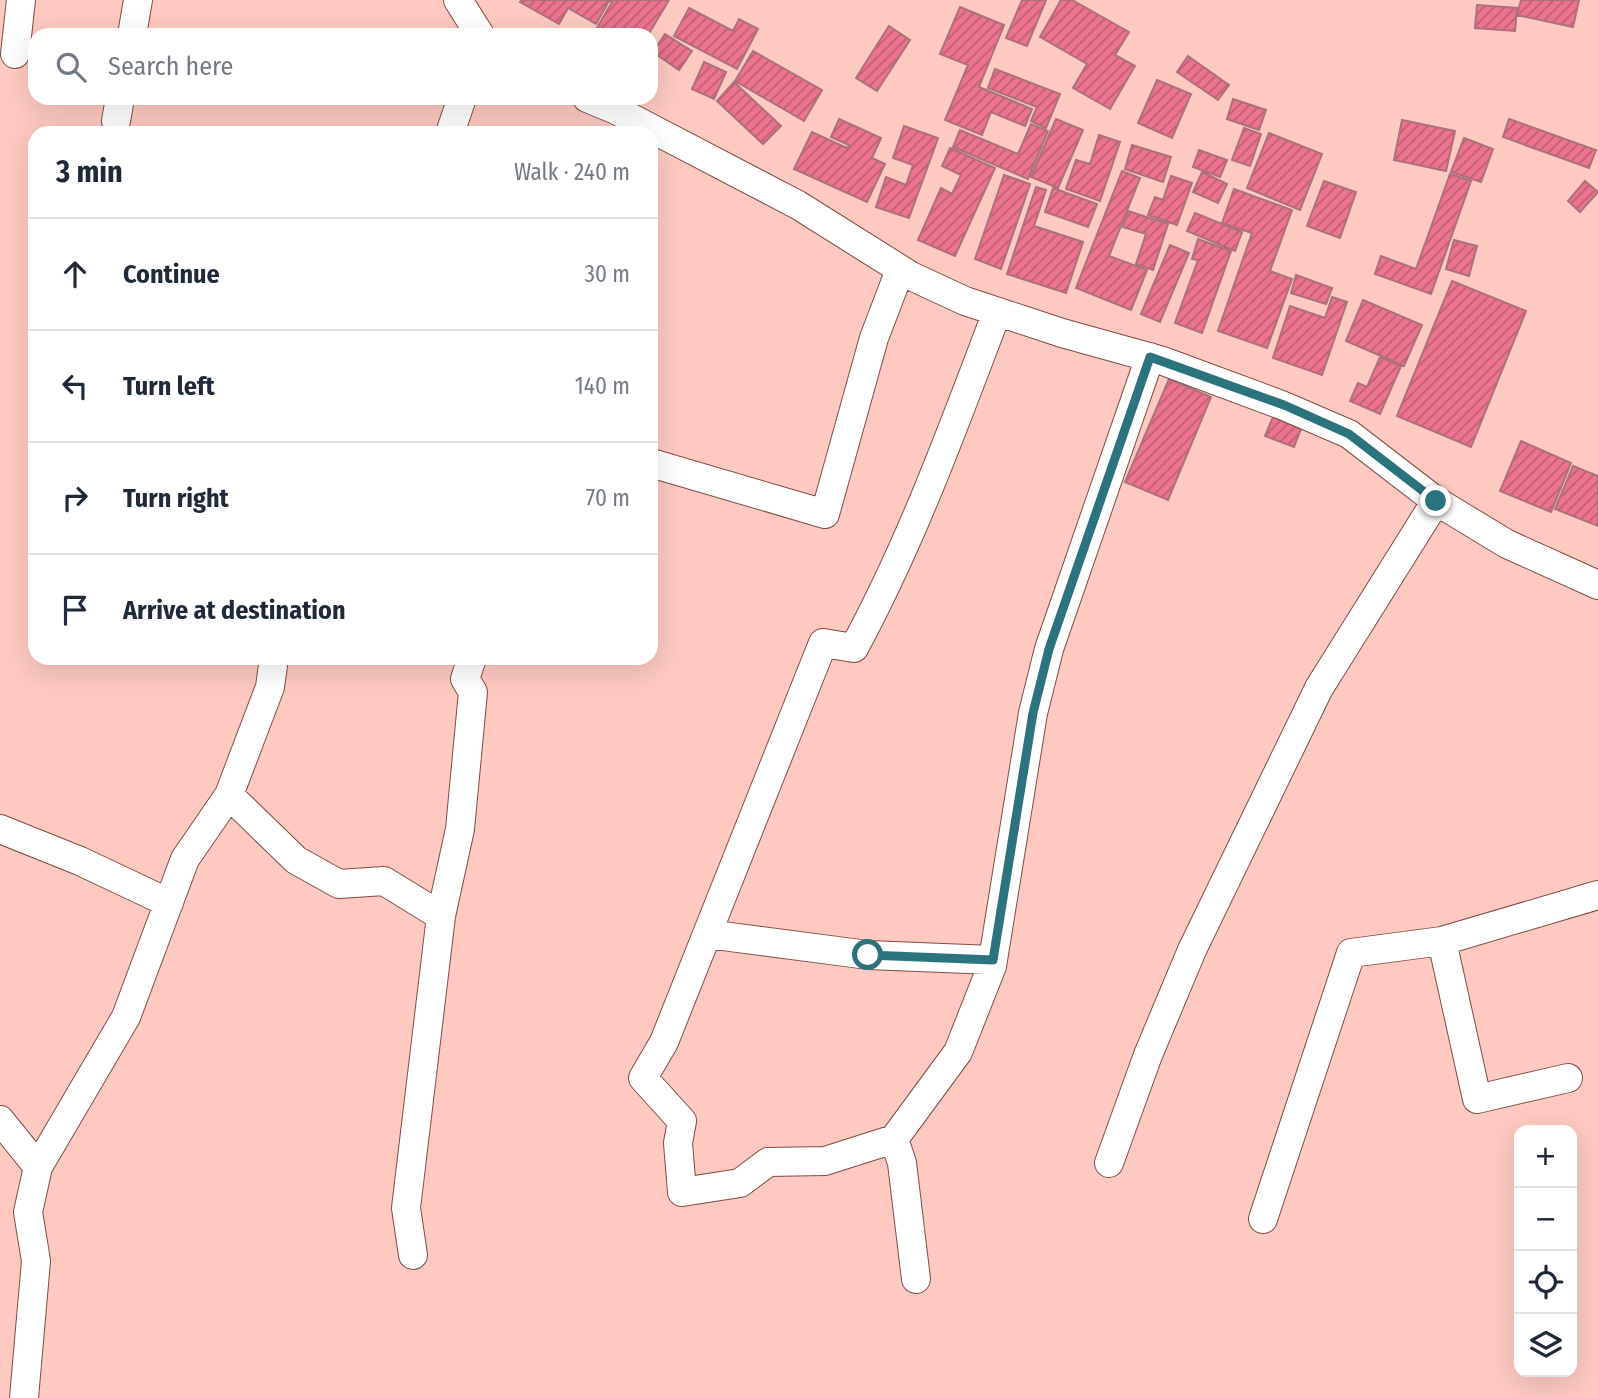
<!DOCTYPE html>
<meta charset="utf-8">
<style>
body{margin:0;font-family:"Fira Sans Condensed",sans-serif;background:#f6f6f7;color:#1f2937}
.controls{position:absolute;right:21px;bottom:21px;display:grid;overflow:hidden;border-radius:14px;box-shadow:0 7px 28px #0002}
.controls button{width:63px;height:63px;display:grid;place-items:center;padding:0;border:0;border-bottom:2px solid #e0e1e3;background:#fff;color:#1f2937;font:35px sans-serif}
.stop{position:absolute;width:21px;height:21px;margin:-16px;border:5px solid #2b737d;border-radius:50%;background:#fff}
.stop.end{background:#2b737d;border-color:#fff;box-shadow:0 2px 7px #0008}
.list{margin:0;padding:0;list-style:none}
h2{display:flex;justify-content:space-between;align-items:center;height:91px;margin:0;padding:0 28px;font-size:30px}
h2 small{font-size:23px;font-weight:400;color:#747a83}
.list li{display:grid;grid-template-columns:46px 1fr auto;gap:21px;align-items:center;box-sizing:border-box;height:112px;padding:0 28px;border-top:2px solid #e0e1e3}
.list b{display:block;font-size:26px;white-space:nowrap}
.list em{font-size:23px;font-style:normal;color:#747a83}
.icon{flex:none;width:38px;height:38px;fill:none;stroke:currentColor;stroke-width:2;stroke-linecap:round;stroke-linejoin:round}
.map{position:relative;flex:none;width:1598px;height:1398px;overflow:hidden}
.search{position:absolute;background:#fff;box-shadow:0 7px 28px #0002;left:28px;top:28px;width:630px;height:77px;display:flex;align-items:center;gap:18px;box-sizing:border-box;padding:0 24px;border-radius:21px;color:#747a83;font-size:26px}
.panel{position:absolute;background:#fff;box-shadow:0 7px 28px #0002;left:28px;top:126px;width:630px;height:539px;border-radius:21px}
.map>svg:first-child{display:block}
</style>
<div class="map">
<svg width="1598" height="1398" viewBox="0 0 1598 1398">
<defs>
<pattern id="building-hatch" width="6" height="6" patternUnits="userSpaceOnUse" patternTransform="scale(1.75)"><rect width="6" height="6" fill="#ec748f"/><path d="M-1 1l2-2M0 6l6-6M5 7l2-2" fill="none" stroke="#c05e74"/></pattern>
</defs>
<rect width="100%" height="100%" fill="#fdc9c1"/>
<path fill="url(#building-hatch)" stroke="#ac717b" stroke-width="2" d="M 522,0 L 606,0 L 609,1 L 596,24 L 568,8 L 559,24 L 520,2 Z
M 608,0 L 669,0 L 648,35 L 609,35 L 597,28 L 612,2 Z
M 1022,0 L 1046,0 L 1027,46 L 1006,38 Z
M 1061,0 L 1072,0 L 1129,32 L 1115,55 L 1135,66 L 1110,109 L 1073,88 L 1087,64 L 1040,37 Z
M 1521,0 L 1579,0 L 1573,27 L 1517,15 Z
M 1477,5 L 1517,8 L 1515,31 L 1475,28 Z
M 960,7 L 1004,25 L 979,87 L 1032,109 L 1025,126 L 991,112 L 982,135 L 945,120 L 968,65 L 940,54 Z
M 689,8 L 733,31 L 739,19 L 758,29 L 737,69 L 674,36 Z
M 889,26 L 910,40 L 877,91 L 856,78 Z
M 665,34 L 692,51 L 679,70 L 653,52 Z
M 753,51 L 822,90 L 804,121 L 735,81 Z
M 1188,56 L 1229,85 L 1218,100 L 1177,72 Z
M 704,62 L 726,72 L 714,99 L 692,89 Z
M 995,69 L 1060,94 L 1046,128 L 1031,121 L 1037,107 L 988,88 Z
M 1157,80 L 1191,94 L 1172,138 L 1138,123 Z
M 734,82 L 781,126 L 763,144 L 717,101 Z
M 1233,99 L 1266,110 L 1259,130 L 1227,119 Z
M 839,119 L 881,138 L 872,158 L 885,164 L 867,202 L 794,169 L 812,132 L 847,148 L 849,145 L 831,137 Z
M 1056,119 L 1083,130 L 1058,188 L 1031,177 Z
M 1509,119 L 1596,150 L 1589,168 L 1503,137 Z
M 1402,120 L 1455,131 L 1446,171 L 1394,160 Z
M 1031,124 L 1048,131 L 1028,179 L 953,147 L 960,130 L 1018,154 Z
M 904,126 L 938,138 L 909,218 L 876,207 L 886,177 L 906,185 L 913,165 L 893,158 Z
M 1244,128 L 1261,134 L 1250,166 L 1232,160 Z
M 1269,133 L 1322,154 L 1300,210 L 1247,188 Z
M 1099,135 L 1120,142 L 1100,201 L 1066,189 L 1076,160 L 1090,164 Z
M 1464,138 L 1493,149 L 1481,182 L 1451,172 Z
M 1132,145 L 1171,157 L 1163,182 L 1125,169 Z
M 950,148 L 995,168 L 955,256 L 918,240 L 941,188 L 952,194 L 961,175 L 942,166 Z
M 1199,150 L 1227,160 L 1220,177 L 1193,167 Z
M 1122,171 L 1140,178 L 1109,256 L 1147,270 L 1131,310 L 1076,288 Z
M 1202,172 L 1227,184 L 1218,203 L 1193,192 Z
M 1450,174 L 1471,181 L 1431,294 L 1375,274 L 1381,256 L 1416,269 Z
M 1004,175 L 1030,184 L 1001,269 L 975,259 Z
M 1171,176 L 1192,183 L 1177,225 L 1148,215 L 1155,197 L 1163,200 Z
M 1324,181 L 1356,192 L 1340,238 L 1307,226 Z
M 1585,181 L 1598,192 L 1580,212 L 1568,201 Z
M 1036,187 L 1046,190 L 1034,226 L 1083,242 L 1066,293 L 1007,274 Z
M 1053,188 L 1097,204 L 1088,227 L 1045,212 Z
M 1234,189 L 1292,210 L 1270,271 L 1292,279 L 1267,348 L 1218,331 L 1252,233 L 1222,223 Z
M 1128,211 L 1168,224 L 1153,270 L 1136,264 L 1146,234 L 1123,227 Z
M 1195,213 L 1242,232 L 1235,251 L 1187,231 Z
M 1198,239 L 1231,251 L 1202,333 L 1175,323 L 1198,260 L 1192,259 Z
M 1454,240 L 1477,246 L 1469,276 L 1446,269 Z
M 1170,245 L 1189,253 L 1160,322 L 1141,314 Z
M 1296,275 L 1332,288 L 1326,304 L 1291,293 Z
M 1452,281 L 1526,311 L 1471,447 L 1397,416 Z
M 1332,297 L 1347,302 L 1322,375 L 1273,358 L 1290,306 L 1325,318 Z
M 1363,300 L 1422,325 L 1404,366 L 1346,341 Z
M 1380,357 L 1401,366 L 1380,414 L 1350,401 L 1358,383 L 1367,387 Z
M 1169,379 L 1211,397 L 1168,500 L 1125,482 Z
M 1273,417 L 1301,429 L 1294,447 L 1265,436 Z
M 1521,441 L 1571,463 L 1551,512 L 1500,491 Z
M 1573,466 L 1598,476 L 1598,526 L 1555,509 Z"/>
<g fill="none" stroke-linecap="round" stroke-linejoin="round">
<g stroke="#834b45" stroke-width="30">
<path id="minor" d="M 458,0 L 480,35
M 132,35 L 138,0
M 15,54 L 21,0
M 587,98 L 616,110 L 798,205 L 911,276 L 965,301 L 1062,333 L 1163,361 L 1284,406 L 1349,434 L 1436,501 L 1507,544 L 1598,585
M 116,121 L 120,98
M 450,133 L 462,98
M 651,463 L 825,514 L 874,338 L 900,270
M 229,795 L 296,860 L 339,884 L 384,881 L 441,916 L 406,1208 L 413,1255
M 0,829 L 80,861 L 169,903
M 441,916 L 460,829 L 473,692 L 465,679 L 472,658
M 707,934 L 664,1042 L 643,1078 L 682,1121 L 678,1143 L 682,1192 L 740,1183 L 768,1162 L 825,1161 L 894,1139
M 1442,941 L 1477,1099 L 1568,1078
M 993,960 L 868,955 L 707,934 L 823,643 L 854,648 C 912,541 954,425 997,312
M 0,1120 L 38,1167
M 1109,1163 L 1148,1055 L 1192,950 L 1319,688 L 1436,501
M 1263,1219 L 1351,953 L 1442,941 L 1598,895
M 916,1279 L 902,1163 L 894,1139 L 958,1052 L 992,966 L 1033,713 L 1049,649 L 1150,357
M 24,1398 L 36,1261 L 28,1212 L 38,1167 L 126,1017 L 185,859 L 229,795 L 270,687 L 274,658"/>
</g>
<use href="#minor" stroke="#fff" stroke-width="28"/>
</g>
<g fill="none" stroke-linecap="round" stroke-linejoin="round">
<path stroke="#2b737d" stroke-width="9" d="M 868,955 L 993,960 L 1033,713 L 1049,649 L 1150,357 L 1284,405 L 1349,434 L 1436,501"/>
</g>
</svg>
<div class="controls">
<button>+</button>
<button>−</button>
<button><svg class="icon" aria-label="locate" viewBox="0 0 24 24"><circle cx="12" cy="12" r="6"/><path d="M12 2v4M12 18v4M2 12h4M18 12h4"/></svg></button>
<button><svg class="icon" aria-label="layers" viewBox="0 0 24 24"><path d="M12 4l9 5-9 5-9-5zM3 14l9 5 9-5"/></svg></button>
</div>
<div class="stop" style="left:868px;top:955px"></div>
<div class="stop end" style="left:1436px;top:501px"></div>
<div class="search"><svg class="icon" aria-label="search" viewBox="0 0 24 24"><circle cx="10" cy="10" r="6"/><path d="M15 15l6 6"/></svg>Search here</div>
<section class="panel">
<h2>3 min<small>Walk · 240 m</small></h2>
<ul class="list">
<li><svg class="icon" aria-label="ahead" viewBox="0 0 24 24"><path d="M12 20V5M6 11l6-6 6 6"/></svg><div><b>Continue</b></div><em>30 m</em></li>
<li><svg class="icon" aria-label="left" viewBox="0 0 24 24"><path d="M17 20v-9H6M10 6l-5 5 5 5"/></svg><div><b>Turn left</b></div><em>140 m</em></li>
<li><svg class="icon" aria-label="right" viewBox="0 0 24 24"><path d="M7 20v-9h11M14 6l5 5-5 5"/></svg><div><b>Turn right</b></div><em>70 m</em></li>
<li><svg class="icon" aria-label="arrive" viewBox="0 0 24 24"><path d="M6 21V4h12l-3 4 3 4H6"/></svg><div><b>Arrive at destination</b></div></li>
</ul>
</section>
</div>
